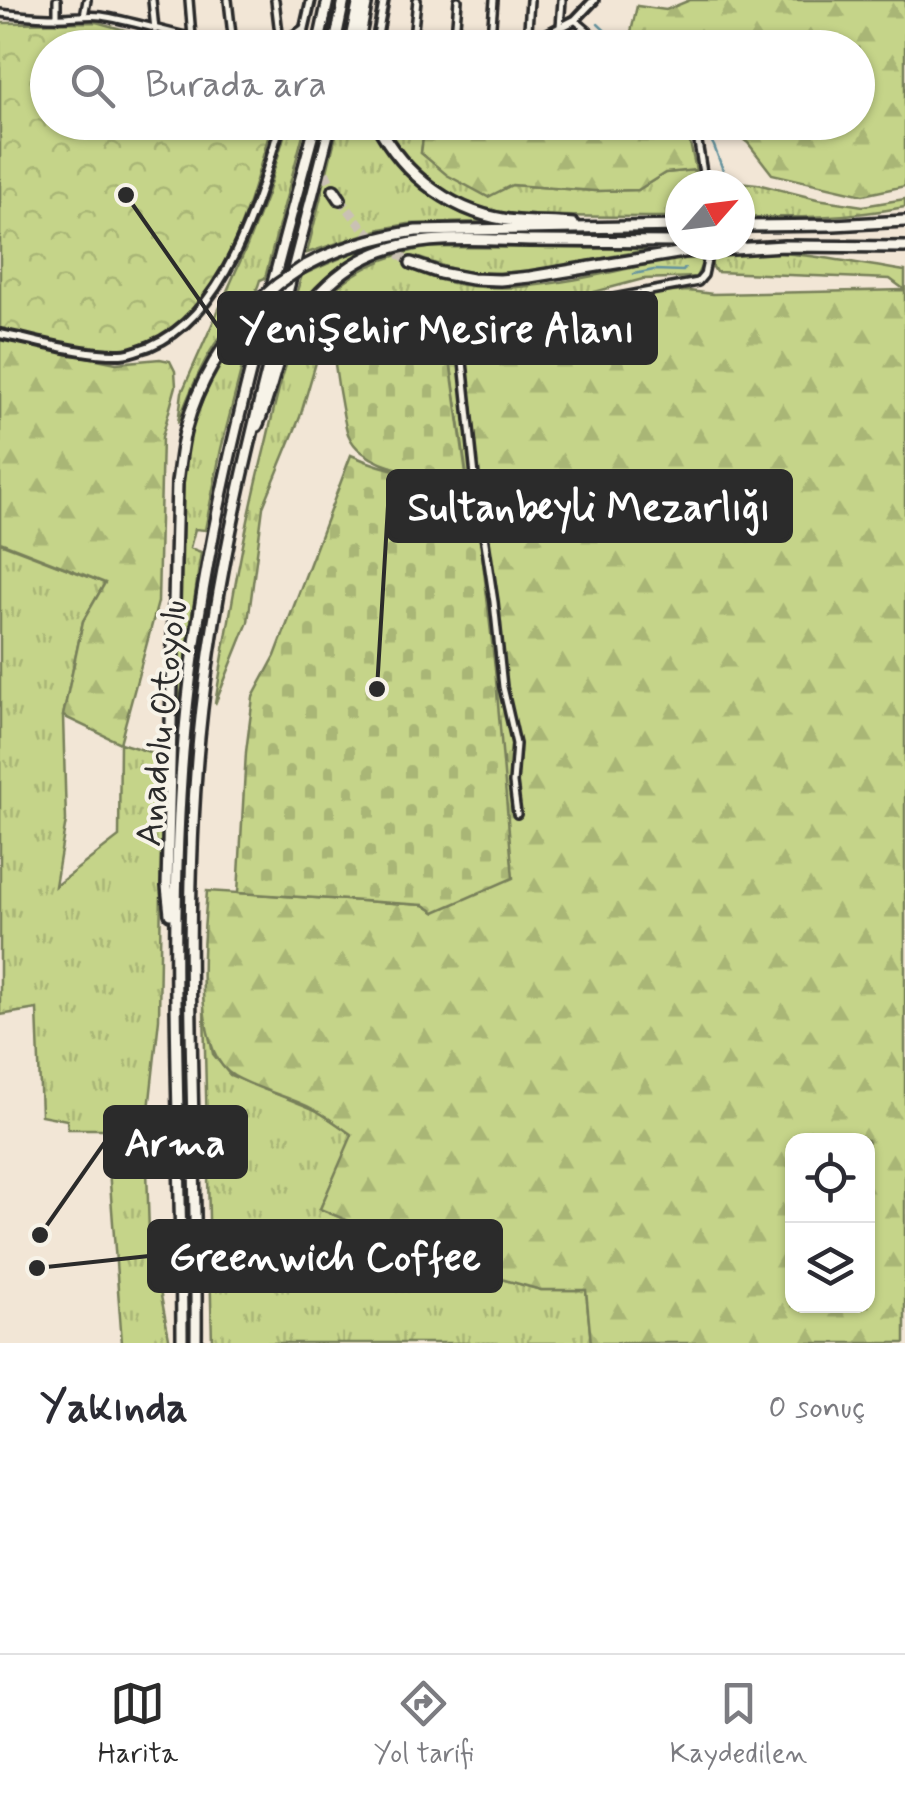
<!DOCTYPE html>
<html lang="tr">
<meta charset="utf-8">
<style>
body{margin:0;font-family:Mynerve,sans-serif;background:#f7f7f7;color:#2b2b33}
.controls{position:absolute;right:30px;bottom:30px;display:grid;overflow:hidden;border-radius:20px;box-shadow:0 2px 8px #0004}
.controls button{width:90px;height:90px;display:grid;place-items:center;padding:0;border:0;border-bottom:2px solid #e1e1e2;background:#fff;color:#2b2b33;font:50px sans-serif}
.compass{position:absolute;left:665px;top:170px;width:90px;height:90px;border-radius:50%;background:#fff;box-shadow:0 2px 8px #0004;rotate:62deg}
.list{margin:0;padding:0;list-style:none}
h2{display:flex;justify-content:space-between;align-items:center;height:130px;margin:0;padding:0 40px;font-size:42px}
h2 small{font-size:32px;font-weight:400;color:#7c7c81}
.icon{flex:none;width:55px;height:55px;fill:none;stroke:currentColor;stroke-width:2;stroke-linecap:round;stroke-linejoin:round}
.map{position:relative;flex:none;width:905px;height:1343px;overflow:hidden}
.search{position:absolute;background:#fff;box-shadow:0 2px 8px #0004;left:30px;right:30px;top:30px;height:110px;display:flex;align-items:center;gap:25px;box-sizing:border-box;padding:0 35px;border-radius:55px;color:#7c7c81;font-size:38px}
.sheet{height:310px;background:#fff}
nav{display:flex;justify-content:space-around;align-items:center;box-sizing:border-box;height:140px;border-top:2px solid #e1e1e2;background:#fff;font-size:28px;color:#7c7c81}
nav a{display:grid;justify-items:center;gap:5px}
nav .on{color:#2b2b2b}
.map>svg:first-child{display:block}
</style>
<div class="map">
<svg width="905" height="1343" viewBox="0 0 905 1343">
<defs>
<pattern id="grass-tufts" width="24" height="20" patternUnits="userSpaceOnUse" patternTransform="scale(2.5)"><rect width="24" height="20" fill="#c5d489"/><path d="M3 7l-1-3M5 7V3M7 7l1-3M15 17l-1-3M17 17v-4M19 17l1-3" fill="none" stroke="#a9b676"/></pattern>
<pattern id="forest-firs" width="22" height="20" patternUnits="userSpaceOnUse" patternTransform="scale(2.5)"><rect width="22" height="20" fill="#c5d489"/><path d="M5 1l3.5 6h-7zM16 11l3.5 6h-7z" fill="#a9b676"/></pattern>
<pattern id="cemetery-stones" width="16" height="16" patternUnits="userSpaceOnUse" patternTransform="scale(2.5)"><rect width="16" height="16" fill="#c5d489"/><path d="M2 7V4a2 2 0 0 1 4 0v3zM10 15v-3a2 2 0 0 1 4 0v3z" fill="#a9b676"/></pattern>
<pattern id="park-crowns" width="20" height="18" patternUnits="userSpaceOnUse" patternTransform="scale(2.5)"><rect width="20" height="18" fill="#c5d489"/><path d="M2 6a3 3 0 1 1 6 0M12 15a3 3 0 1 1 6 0" fill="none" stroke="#a9b676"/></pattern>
</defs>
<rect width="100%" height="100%" fill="#f2e6d6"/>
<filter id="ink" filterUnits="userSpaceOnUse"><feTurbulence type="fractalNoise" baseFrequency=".01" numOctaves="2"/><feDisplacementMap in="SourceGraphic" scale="20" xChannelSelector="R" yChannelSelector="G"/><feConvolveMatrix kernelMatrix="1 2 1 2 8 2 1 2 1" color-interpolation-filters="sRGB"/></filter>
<g filter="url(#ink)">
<path fill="url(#grass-tufts)" stroke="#78805a" stroke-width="2.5" d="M 288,123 L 306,123 L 265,278 L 260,280 C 253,306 230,322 215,344 C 199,369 188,396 178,423 L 182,392 L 247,246 L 267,194 Z
M 339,123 L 371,123 C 395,173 429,197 479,219 L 479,222 L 408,224 L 381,229 L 307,253 Z
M 384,123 L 425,123 L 421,153 L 451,176 L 512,185 L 595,191 L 638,190 L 665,173 L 695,170 L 698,185 L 680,185 L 680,217 C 641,217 603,217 564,216 C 536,215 507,216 480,207 C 438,194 403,161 384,123 Z
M 708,179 L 757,184 L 817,199 L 863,206 L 905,199 L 905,207 C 846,218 799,218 740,217 L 740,185 L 709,185 Z
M 397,239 C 343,257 320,278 287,323 L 302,275 L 363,248 Z
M 433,247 L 646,249 L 636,252 C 583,261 524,277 470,272 C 451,270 434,263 416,257 L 410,269 C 511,318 631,255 736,252 C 793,250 850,262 905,271 L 905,290 L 890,279 L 716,272 L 710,262 L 704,261 L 696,277 L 643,279 L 542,306 L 471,307 L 412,304 L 371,292 L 349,290 L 335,294 L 329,308 L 329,318 L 300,417 L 263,507 L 248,622 L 215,704 C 229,617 244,529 266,443 C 277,397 285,347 316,309 C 345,272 389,253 433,247 Z
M 252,314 L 250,320 L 254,320 L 221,449 L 205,530 L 195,529 L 190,548 L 201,552 L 175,740 L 181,502 L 185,460 L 192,426 L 205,394 L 232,344 L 231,341 Z
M 0,543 L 105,583 L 83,621 L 63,716 L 66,821 L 55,886 L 119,837 L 120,743 L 163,756 L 159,1019 L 146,1137 L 149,1233 L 170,1343 L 122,1343 L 106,1129 L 68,1129 L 67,1120 L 41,1115 L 37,1009 L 0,1015 Z
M 204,1008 L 213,1054 L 230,1075 L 316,1110 L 353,1135 L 320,1209 L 368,1229 L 410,1222 L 487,1275 L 541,1290 L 586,1290 L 591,1343 L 212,1343 Z"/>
<path fill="url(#forest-firs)" stroke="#78805a" stroke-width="2.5" fill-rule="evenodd" d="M 690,0 L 905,0 L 905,186 L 863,195 L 772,174 L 748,143 L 721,123 L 858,122 L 858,48 L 632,47 L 631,32 L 637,6 L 666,10 Z
M 425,123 L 684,123 L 686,125 L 696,170 L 665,173 L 638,190 L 595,191 L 512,185 L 488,197 L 447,175 L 421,153 Z
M 905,290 L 905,1343 L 591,1343 L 586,1290 L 541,1290 L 487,1275 L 410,1222 L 368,1229 L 320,1209 L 352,1135 C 340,1126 327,1116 313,1109 C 288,1096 259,1090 234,1076 C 190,1051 204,935 207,891 L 424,905 L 435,912 L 495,669 L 447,339 L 472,323 L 495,318 L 532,318 L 575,311 L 639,294 L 689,291 L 713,294 ZM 792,1140 L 868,1140 L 868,1306 L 792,1306 Z
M 0,339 L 116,363 L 160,359 L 170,361 L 175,371 L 176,386 L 162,437 L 158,602 L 120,743 L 63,716 L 83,621 L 105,583 L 0,542 Z"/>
<path fill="url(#cemetery-stones)" stroke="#78805a" stroke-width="2.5" d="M 347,291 L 447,339 L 466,474 C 431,473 391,475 362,452 C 355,447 351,441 348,434 C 342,418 324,308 333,297 C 336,293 341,293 347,291 Z
M 351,455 C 393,474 428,477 474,481 L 495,669 L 513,878 L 435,912 L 424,905 L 238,893 L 246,752 L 253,697 L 275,656 Z"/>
<path fill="url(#park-crowns)" stroke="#78805a" stroke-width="2.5" d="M 96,22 L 186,47 L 48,48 L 48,122 L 272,123 C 251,200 218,341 120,350 C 110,351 100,348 90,347 C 59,343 30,337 0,330 L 0,23 Z"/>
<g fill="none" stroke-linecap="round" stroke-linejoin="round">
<path stroke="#66949f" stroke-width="2.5" d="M 598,24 L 623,48
M 701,122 L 714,146 L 723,170
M 634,274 L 654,270 L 683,271 L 685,268"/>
<path stroke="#cac1b4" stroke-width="9" stroke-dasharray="9 4.5" stroke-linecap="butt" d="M 308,122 L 313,148 L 334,190
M 340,199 L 364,229 L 411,263"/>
<g stroke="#2b2b2b" stroke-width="12">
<path id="minor" d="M 57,0 L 57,17
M 152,0 L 155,30
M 189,0 L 192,37
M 228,0 L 233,44
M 275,0 L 280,42
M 0,13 C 18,15 36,17 54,17 C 70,18 86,14 101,16 C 158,24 253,68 304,28
M 84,16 L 87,0
M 575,20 L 608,48
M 560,27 L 562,0
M 527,44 L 530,0
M 412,48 L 417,0
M 454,48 L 458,0
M 490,48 L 494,0
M 691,122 L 697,136 L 705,185
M 517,814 L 513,783 L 516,744 L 503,687 L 494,602 L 475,476 L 460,333 L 470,322 L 494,314 L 548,314 L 603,300 L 698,282 L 704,275 L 707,261"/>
</g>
<g stroke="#2b2b2b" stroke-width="14">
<path id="tertiary" d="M 300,48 L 311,0
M 379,48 L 377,38 L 384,0
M 520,48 L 575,20 L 594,0
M 0,334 C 37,341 84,355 121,354 C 130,354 141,349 150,346 C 228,314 259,198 281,122"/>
</g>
<g stroke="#2b2b2b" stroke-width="16">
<path id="motorway" d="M 319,42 L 328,0
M 334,48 L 344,0
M 349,48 L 359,0
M 361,48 L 361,31 L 367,0
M 376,122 C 404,177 456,216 518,221 C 536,223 555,222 573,224
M 334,190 L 340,199
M 740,226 L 834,225 L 905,221
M 411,263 L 440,273 L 472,279 L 500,280 L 530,277 L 684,252 L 784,246 L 905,247
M 303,267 C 340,247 376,237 416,231 L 680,226
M 257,426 C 273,391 276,350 298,318 C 315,296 335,275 360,261 C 411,232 477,240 534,241 C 582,241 631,242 680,242
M 170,914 L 167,886 L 177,482 C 180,464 181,445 186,428 C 198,382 225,342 254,305
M 182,1343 C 182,1138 166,934 185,729 C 203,523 263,322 316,122
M 196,1343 C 198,1141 180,939 199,737 C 219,527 280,326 331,122"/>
</g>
<use href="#minor" stroke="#f7f3e8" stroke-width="5"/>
<use href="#tertiary" stroke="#f7f3e8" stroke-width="6"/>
<use href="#motorway" stroke="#f7f3e8" stroke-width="9"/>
<g stroke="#2b2b2b" stroke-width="16" stroke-linecap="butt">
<path id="motorway-bridge" d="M 254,305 L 278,284 L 303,267"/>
</g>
<use href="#motorway-bridge" stroke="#f7f3e8" stroke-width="9"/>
</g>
</g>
<g text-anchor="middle" stroke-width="8" stroke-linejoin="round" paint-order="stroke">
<g font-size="38" fill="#2b2b2b" stroke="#f7f3e8">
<text transform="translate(160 723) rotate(-84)" y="13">Anadolu Otoyolu</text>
</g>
</g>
<path fill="none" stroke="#2b2b2b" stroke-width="4" d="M126 195L219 328M377 689L388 506M40 1235L105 1142M37 1268L149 1256"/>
<g fill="#2b2b2b" stroke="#f7f3e8" stroke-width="4">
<circle cx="126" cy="195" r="10"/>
<circle cx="377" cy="689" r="10"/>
<circle cx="40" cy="1235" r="10"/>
<circle cx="37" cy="1268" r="10"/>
</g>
<g fill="#2b2b2b" stroke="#2b2b2b" stroke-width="4">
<rect x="219" y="293" width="437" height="70" rx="10"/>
<rect x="388" y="471" width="403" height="70" rx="10"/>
<rect x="105" y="1107" width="141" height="70" rx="10"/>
<rect x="149" y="1221" width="352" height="70" rx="10"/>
</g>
<g font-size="40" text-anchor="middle" font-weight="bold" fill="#fff">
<text x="437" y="342">Yenişehir Mesire Alanı</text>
<text x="589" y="520">Sultanbeyli Mezarlığı</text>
<text x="175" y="1156">Arma</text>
<text x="325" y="1270">Greenwich Coffee</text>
</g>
</svg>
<div class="controls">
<button><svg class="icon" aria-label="locate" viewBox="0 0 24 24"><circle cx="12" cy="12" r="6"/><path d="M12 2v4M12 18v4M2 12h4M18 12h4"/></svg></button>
<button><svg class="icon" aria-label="layers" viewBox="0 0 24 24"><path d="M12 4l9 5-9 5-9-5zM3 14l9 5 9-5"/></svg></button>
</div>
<svg class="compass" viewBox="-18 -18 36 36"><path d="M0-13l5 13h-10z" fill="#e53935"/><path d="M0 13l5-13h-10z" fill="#7c7c81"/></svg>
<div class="search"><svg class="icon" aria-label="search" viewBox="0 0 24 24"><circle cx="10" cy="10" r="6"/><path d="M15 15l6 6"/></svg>Burada ara</div>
</div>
<section class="sheet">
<h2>Yakında<small>0 sonuç</small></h2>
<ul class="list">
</ul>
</section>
<nav>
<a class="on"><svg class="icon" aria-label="map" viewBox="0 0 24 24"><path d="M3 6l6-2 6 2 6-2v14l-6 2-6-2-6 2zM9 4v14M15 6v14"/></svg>Harita</a>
<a><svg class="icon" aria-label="directions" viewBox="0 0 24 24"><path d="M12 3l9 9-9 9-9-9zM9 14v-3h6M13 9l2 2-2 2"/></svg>Yol tarifi</a>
<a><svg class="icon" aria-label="saved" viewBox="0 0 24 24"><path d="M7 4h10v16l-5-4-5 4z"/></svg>Kaydedilen</a>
</nav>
